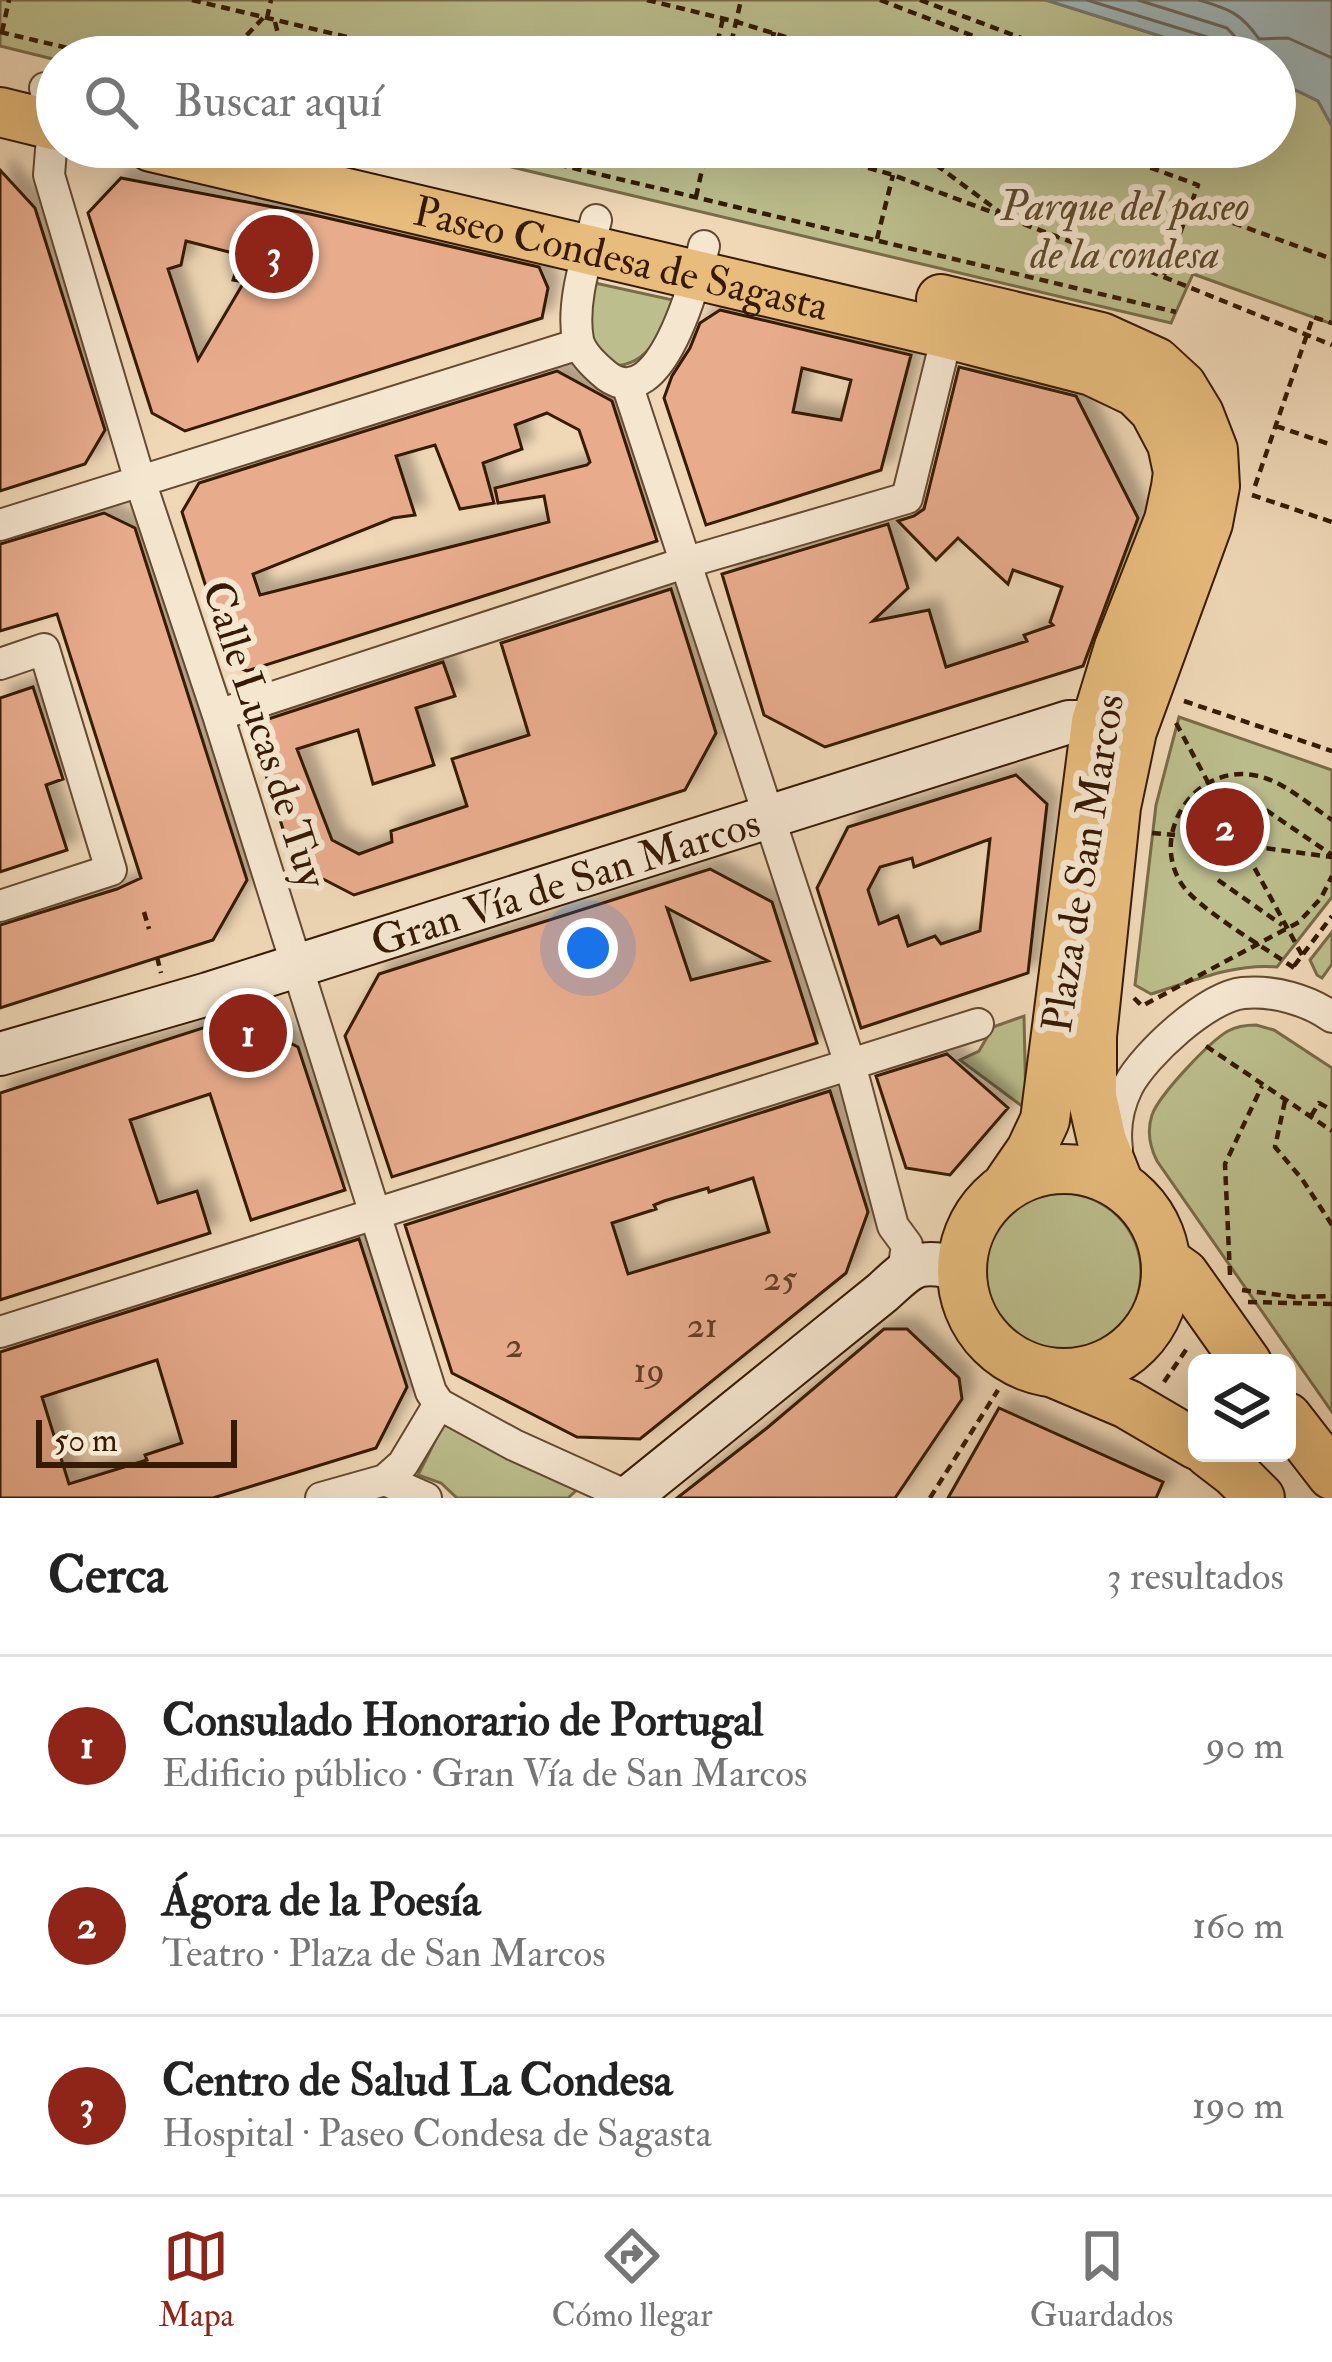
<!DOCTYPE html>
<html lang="es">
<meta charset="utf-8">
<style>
body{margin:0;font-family:"IM FELL Double Pica",serif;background:#f6f6f6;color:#222}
.controls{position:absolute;right:36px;bottom:36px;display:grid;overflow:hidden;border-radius:18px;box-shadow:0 12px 48px #0002}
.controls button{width:108px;height:108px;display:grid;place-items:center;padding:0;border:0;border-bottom:3px solid #e0e0e0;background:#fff;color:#222;font:60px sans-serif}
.scale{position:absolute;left:36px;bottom:30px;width:201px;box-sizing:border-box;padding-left:12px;border:6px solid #361a03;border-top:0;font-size:33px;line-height:42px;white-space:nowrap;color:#361a03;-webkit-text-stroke:9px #f5e6d0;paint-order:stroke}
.you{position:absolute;left:588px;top:948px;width:42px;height:42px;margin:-30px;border:9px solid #fff;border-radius:50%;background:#1a73e8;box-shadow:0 0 0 18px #1a73e833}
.badge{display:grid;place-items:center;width:78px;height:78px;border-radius:50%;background:#8f2418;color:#fff;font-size:39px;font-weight:700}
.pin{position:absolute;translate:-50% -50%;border:6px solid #fff;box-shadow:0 3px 12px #0006}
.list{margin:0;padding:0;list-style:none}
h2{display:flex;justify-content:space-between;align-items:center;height:156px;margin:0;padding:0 48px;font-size:51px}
h2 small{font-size:39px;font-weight:400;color:#767676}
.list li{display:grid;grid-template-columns:78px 1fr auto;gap:36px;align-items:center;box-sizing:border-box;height:180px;padding:0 48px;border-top:3px solid #e0e0e0}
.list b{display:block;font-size:45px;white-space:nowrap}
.list p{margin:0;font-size:39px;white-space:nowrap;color:#767676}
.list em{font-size:39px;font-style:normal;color:#767676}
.icon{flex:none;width:66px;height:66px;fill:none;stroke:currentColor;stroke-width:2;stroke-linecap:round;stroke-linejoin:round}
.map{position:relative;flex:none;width:1332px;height:1498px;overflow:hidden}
.search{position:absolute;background:#fff;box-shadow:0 12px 48px #0002;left:36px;right:36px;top:36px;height:132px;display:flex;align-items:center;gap:30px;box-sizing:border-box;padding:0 42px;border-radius:66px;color:#767676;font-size:45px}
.sheet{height:696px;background:#fff}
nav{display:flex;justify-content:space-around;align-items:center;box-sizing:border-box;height:168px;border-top:3px solid #e0e0e0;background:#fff;font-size:33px;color:#767676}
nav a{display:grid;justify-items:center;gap:6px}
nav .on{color:#8f2418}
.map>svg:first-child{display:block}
</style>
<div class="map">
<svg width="1332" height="1498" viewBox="0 0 1332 1498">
<defs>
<filter id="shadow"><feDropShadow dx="11" dy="-11" stdDeviation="6" flood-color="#0004"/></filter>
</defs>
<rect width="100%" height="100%" fill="#f0d8b7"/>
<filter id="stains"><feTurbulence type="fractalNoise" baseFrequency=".00167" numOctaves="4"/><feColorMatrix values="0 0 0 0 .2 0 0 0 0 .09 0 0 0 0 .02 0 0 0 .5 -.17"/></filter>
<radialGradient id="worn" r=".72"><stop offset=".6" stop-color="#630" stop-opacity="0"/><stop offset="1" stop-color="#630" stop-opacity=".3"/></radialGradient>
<path fill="#bcbe8d" stroke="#796c48" stroke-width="3" d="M 0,0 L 1046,0 L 1227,57 L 57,57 L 57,60 L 0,46 Z
M 1275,80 L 1318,101 L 1332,126 L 1332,324 L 1193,274 L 1171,323 L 427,147 L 1275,147 Z
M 595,283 L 673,300 C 662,331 650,365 613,366 L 583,334 Z
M 1179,717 L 1332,770 L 1332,897 L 1277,967 C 1234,963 1193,981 1151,994 L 1135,985 L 1156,805 Z
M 1332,932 L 1332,964 L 1322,978 L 1317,975 L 1310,960 Z
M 1024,1016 L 1026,1109 L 960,1060 L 979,1051 L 993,1027 Z
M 1256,1025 L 1274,1030 L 1332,1068 L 1332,1412 L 1157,1161 C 1150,1147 1147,1130 1152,1115 C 1159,1095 1209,1042 1228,1031 C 1237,1026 1245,1025 1256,1025 Z
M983 1272a79 79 0 1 1 158 0a79 79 0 1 1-158 0Z
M 445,1421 L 580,1487 L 568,1498 L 457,1498 L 441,1483 L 418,1475 Z"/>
<path fill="#9fb7b9" stroke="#757870" stroke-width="3" d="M 1046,0 L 1332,0 L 1332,126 L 1318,101 L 1275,80 L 1275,57 L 1227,57 Z"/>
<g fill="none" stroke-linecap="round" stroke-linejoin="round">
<path stroke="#6a685e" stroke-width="3" d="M 1087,0 L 1217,40 L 1224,46 L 1226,57
M 1138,0 L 1227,28 L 1239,41 L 1241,57
M 1199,0 C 1229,9 1241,13 1259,39 L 1288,38 L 1332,58"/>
</g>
<path fill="#e8ac8d" stroke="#361a03" stroke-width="3" fill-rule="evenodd" filter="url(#shadow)" d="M 0,170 L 35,208 L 105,430 L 85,464 L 0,491 Z
M 121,178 L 310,214 L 539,267 L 548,288 L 542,318 L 185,431 L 152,413 L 88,213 ZM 186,241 L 241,255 L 233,280 L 244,282 L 198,360 L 168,269 L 181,265 Z
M 720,310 L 911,355 L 881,470 L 706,525 L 664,398 L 672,376 L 690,348 L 700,323 ZM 802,368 L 851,380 L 841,420 L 793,412 Z
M 959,367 L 1076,396 L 1138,518 L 1083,666 L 825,747 L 764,715 L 722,574 L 888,524 L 908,588 L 873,621 L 929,610 L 946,667 L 1027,641 L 1024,635 L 1053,625 L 1050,622 L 1062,587 L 1013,570 L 1008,584 L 958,538 L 936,560 L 898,521 L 914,516 L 924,509 Z
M 557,371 L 612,401 L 657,541 L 247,671 L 231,665 L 182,512 L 199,483 ZM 547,413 L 579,430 L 590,462 L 587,465 L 495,488 L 498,503 L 544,496 L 549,522 L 260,595 L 253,574 L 393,518 L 415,515 L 396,456 L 435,445 L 460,509 L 494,503 L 483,463 L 522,449 L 515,425 Z
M 104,513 L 135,528 L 247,880 L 213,940 L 0,1008 L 0,925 L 117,889 L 141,878 L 57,614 L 0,631 L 0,544 Z
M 671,589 L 716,733 L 685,790 L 354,895 L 294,864 L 254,737 L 262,721 L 443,662 L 455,696 L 416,708 L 434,765 L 373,784 L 358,730 L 297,749 L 332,840 L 359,854 L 392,842 L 391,831 L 467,806 L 452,759 L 529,735 L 501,643 Z
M 33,687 L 63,779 L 46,785 L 67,850 L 0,872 L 0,698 Z
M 1016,775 L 1047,804 L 1028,973 L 861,1028 L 817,888 L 848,827 ZM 990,839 L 980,931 L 941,944 L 935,936 L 908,946 L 898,916 L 879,924 L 868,890 L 880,867 L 912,858 L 914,867 Z
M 710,869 L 772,902 L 817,1043 L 392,1177 L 345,1036 L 379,974 ZM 667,908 L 768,961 L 691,980 Z
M 237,1017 L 298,1047 L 345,1190 L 251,1220 L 210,1094 L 130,1120 L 158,1203 L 197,1191 L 210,1233 L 0,1300 L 0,1093 Z
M 947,1054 L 1008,1108 L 950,1175 L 906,1168 L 876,1076 Z
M 830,1091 L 868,1212 L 846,1273 L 640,1439 L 577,1437 L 452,1373 L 405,1225 ZM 753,1178 L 769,1232 L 628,1274 L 612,1223 L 656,1209 L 654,1205 L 664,1201 L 708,1188 L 709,1192 Z
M 359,1239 L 407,1387 L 376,1448 L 213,1498 L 0,1498 L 0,1352 ZM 157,1360 L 182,1443 L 145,1455 L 147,1460 L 69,1484 L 42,1397 Z
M 884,1329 L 907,1329 L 959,1378 L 962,1399 L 895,1498 L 677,1498 L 767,1428 Z
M 999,1408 L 1163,1482 L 1156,1498 L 948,1498 Z"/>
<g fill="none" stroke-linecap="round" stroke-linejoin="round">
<g stroke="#644a30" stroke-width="34">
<path id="street" d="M 45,88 L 53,125 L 49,175 L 140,481 L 218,715 L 431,1392 L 439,1404 L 514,1445 L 629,1497
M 596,220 C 587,257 571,302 578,340 C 581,353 596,367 607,376 C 661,416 696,279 704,246
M 627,384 L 850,1064 L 893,1226 L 907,1245 L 903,1272
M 0,525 L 579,344
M 0,664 L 44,649 L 111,870 L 0,906
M 218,715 L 684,563 L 907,498 L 951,319
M 1117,1149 C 1114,1127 1118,1106 1128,1086 C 1145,1054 1207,997 1243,993 C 1273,990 1308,1000 1332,1017
M 0,1332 L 978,1024
M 385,1480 L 403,1464 L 439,1404
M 321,1498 L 385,1480 L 426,1498"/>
</g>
<g stroke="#361a03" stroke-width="46">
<g id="secondary">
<path id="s1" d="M 0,1054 L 208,994 L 1069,722 L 1096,722 L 1129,730"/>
<path d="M 628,1498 L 883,1292 C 915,1262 918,1260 962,1268"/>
</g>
</g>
<g stroke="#361a03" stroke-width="52">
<g id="primary">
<path d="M 0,112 L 57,126"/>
<path id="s2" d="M 151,147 L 947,334 L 1092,371 L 1136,392 L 1154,410 L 1172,444 L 1178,472 L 1176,487 L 1169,520 L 1119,647 L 1096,722 L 1045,1120 L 1031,1150 L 1009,1182"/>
<path d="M 941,299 L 1101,337 L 1156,362 L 1182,386 L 1199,414 L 1213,450 L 1215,486 L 1208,523 L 1132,731 L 1116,807 L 1092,1036 L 1092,1097 L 1102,1141 L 1119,1184"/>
<circle cx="1064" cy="1271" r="102"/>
<path d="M 1166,1261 L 1184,1274 L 1247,1363"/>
<path d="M 1056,1374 L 1127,1404 L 1197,1445"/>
<path d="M 1287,1417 L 1332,1475"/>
<path d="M 1209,1453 L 1235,1473 L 1260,1498"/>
</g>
</g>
<path stroke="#361a03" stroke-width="4.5" stroke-dasharray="9 6" stroke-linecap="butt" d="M 192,0 L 431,57
M 647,0 L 737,22 L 851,57
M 880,0 L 1028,57
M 920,0 L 1072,57
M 267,18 L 271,0
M 275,22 L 284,57
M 0,32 L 106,57
M 2,32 L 9,0
M 774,32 L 772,42 L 792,57
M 226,57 L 263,18
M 714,57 L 723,18
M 728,57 L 741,0
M 485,147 L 1176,312
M 796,147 L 893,175 L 1154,273 L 1332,345
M 912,147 L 1001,213
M 1094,147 L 1198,185 L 1190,207 L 1332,259
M 1189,147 L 1201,151 L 1202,147
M 1145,166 L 1152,147
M 696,197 L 707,147
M 877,239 L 893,175
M 1164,275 L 1190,207
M 1276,426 L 1332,445
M 1255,486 L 1313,317 L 1332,323
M 1252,495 L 1332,522
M 1184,701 L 1332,751
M 1176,723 L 1210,786
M 1216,799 L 1221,808
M 1266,810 L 1332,855
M 1152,833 L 1175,835
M 1190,836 L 1200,837
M 1218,880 L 1282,925
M 144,912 L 149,929
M 1302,955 L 1242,845 L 1332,857
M 157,957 L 161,973
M 1294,966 L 1332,916
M 1294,968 C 1266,948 1201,911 1183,886 C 1148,836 1193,765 1253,775 C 1281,779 1308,804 1332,820
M 1134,998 L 1142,1006 L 1299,922 L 1321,898 L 1332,876
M 1206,1046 L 1332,1131
M 1285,1101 L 1275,1147 L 1302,1179 L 1332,1225
M 1311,1116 L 1319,1103 L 1332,1110
M 1230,1275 L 1225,1164 L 1262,1086
M 1242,1290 L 1295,1297 L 1332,1296
M 1248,1302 L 1332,1304
M 1164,1382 L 1188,1347
M 930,1498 L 998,1390"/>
<use href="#street" stroke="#f5e6d0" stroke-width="30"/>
<use href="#secondary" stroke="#f5e6d0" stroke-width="42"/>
<use href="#primary" stroke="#e8bc7c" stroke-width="48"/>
</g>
<g text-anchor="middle" stroke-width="12" stroke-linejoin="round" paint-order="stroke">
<g font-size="36" fill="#623e26">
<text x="780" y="1290">25</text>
<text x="702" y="1337">21</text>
<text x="514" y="1357">2</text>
<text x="649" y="1382">19</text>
</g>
<g font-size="42" font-style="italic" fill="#5e4b2c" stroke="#f5e6d0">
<text x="1125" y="220">Parque del paseo<tspan x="1125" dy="48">de la condesa</tspan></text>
</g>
<g font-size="42" fill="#361a03" stroke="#f5e6d0">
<text dy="15" stroke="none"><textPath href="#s2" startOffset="483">Paseo Condesa de Sagasta</textPath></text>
<text transform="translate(266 734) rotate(72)" y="15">Calle Lucas de Tuy</text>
<text transform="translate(1082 863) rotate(-81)" y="15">Plaza de San Marcos</text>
<text dy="15" stroke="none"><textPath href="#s1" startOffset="591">Gran Vía de San Marcos</textPath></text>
</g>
</g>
<rect width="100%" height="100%" filter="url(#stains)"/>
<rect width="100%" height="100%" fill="url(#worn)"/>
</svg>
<div class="controls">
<button><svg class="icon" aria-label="layers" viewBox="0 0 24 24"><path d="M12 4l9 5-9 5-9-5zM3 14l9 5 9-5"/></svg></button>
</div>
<div class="scale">50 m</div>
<div class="you"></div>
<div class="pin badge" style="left:248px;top:1033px">1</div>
<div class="pin badge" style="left:1225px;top:827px">2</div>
<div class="pin badge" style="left:274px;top:254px">3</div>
<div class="search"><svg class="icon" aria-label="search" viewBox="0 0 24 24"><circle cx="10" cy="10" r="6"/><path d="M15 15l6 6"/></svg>Buscar aquí</div>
</div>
<section class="sheet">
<h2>Cerca<small>3 resultados</small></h2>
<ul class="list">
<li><span class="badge">1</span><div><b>Consulado Honorario de Portugal</b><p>Edificio público · Gran Vía de San Marcos</p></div><em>90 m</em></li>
<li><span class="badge">2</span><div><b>Ágora de la Poesía</b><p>Teatro · Plaza de San Marcos</p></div><em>160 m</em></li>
<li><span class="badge">3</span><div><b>Centro de Salud La Condesa</b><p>Hospital · Paseo Condesa de Sagasta</p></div><em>190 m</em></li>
</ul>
</section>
<nav>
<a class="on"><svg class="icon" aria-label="map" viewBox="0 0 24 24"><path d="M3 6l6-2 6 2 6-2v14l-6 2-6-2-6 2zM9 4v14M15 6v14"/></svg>Mapa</a>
<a><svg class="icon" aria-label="directions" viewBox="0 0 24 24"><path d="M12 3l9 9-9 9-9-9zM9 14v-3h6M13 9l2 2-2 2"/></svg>Cómo llegar</a>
<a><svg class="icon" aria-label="saved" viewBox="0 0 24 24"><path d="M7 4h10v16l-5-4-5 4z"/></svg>Guardados</a>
</nav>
